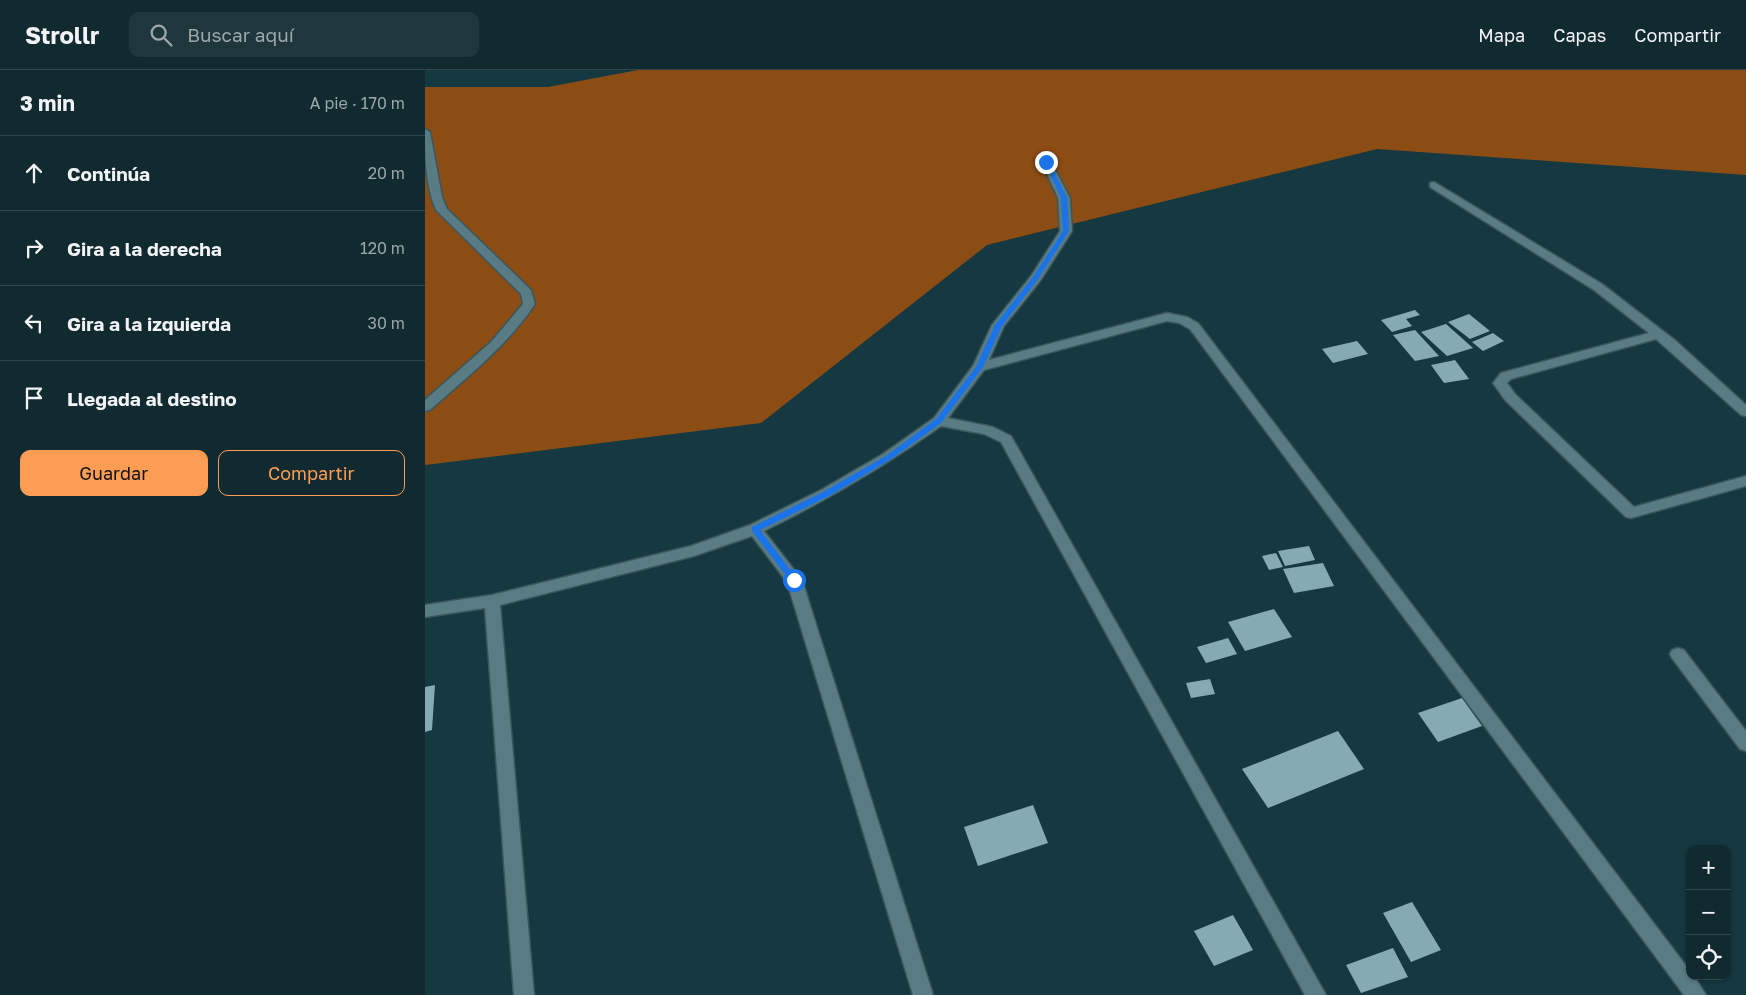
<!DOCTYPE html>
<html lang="es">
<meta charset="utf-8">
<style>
body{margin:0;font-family:"Golos Text",sans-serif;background:#1e363c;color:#f1f3f6}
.controls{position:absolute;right:15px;bottom:15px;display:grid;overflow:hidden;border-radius:10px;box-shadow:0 1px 4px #0004}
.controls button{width:45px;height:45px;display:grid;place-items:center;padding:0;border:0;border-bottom:1px solid #30464c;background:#102a30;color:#f1f3f6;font:25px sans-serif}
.stop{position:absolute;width:15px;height:15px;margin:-11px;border:4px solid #1a73e8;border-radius:50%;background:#fff}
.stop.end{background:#1a73e8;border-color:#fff;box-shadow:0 1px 5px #0008}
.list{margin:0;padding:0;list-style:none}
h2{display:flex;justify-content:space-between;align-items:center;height:65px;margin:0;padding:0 20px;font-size:21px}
h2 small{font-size:16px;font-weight:400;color:#9ca7ab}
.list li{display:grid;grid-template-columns:32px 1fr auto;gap:15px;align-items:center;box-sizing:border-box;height:75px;padding:0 20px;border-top:1px solid #30464c}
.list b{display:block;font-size:19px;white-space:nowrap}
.list em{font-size:16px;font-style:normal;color:#9ca7ab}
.actions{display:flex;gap:10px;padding:15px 20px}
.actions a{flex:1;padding:11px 0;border:1px solid #fc9d53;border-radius:10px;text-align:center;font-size:18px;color:#fc9d53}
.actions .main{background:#fc9d53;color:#111}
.icon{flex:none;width:28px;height:28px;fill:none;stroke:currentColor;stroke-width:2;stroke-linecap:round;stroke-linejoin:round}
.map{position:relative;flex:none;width:1321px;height:925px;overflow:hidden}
header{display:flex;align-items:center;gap:30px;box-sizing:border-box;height:70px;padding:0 25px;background:#102a30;border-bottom:1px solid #30464c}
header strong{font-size:24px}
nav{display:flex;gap:28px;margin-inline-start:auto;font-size:18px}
.search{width:350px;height:45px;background:#1e363c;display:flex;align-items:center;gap:12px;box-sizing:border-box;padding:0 18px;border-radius:10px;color:#9ca7ab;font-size:19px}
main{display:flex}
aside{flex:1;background:#102a30}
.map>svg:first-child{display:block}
</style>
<header>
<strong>Strollr</strong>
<div class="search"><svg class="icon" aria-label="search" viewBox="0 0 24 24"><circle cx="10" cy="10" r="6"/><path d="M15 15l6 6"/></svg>Buscar aquí</div>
<nav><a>Mapa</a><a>Capas</a><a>Compartir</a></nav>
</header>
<main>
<aside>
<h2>3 min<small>A pie · 170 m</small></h2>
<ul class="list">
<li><svg class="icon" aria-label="ahead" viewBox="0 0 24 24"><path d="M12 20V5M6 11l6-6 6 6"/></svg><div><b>Continúa</b></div><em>20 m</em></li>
<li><svg class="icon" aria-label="right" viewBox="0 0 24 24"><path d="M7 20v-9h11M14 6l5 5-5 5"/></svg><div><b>Gira a la derecha</b></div><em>120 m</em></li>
<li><svg class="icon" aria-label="left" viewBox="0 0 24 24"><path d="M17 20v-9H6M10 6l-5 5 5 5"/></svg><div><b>Gira a la izquierda</b></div><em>30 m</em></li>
<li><svg class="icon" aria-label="arrive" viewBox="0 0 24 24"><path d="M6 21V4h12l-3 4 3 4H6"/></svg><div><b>Llegada al destino</b></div></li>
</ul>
<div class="actions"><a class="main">Guardar</a><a>Compartir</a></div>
</aside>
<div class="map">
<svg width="1321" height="925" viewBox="0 0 1321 925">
<rect width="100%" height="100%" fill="#163840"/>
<path fill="#8c4d14" d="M 213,0 L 1321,0 L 1321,105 L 952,79 L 562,175 L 336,353 L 0,395 L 0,17 L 123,17 Z"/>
<path fill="#86aab4" d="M 990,240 L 995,245 L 981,249 L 987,256 L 967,262 L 956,250 Z
M 1044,244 L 1065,261 L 1045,269 L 1023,252 Z
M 1021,254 L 1048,278 L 1022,286 L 996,262 Z
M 990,260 L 1014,286 L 990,291 L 968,265 Z
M 1068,263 L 1079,271 L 1058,281 L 1047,272 Z
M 932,271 L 943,284 L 908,293 L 897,279 Z
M 1030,290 L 1044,309 L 1019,313 L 1006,295 Z
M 884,476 L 890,490 L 860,496 L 853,481 Z
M 851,483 L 858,497 L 844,500 L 837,486 Z
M 898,493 L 909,516 L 869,523 L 858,499 Z
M 849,539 L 867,567 L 820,581 L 803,552 Z
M 803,568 L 812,584 L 781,593 L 772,577 Z
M 785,609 L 790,624 L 766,628 L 761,613 Z
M 10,615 L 7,660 L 0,662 L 0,617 Z
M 1037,628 L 1057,656 L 1013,672 L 993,643 Z
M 913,661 L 939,699 L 843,738 L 817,699 Z
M 608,735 L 623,773 L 553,796 L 539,757 Z
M 987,832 L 1016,880 L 986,892 L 958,843 Z
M 808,845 L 828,880 L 789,896 L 769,861 Z
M 968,878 L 983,907 L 936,923 L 921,895 Z"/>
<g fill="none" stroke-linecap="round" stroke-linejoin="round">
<g stroke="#3a565c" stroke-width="3">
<path id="minor" d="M 0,59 L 5,62 L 17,127 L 22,139 L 106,220 L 110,234 C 82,276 42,307 5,340 L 0,341 L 0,330 L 66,272 L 98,234 L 96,224 L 11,140 C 0,114 0,87 0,59 Z
M 621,89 L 626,92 L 645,128 L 647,161 L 615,211 L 579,256 L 564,290 L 742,243 L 762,247 L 773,253 L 1265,901 L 1265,906 L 1269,906 L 1281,925 L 1259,925 L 765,259 L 754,253 L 742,251 L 559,300 L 523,348 L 568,357 L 586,366 L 901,925 L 880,925 L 576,372 L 559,364 L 516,356 C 460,396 402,430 339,461 L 377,510 L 508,925 L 488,925 L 362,512 L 327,466 L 269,486 L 75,535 L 109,925 L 89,925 L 60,538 L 0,547 L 0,535 L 67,525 L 124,511 L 266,476 L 325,455 L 396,420 L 458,384 L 509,348 L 548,296 L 567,255 L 606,206 L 635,161 L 633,128 L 616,92 Z
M 1009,112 L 1177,214 L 1251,271 L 1321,335 L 1321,346 L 1316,345 L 1231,269 L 1086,309 L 1082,313 L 1090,324 L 1209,437 L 1321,406 L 1321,416 L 1206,448 L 1201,447 L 1080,330 L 1068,313 L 1076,303 L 1224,263 L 1169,220 L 1005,117 L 1005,113 Z
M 1253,578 L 1259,580 L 1321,661 L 1321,681 L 1315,679 L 1247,588 L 1245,584 L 1247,580 Z"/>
</g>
<use href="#minor" fill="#597b84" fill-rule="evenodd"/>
</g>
<path fill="#1a73e8" d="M 619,90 L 624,92 L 642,128 L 644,161 L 613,209 L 577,256 L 558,297 L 516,353 L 466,389 L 404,426 L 335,460 L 373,510 L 366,512 L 327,461 L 327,457 L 398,422 L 461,386 L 511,349 L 551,297 L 570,255 L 608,207 L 638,161 L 636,128 Z"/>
</svg>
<div class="controls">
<button>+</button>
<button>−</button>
<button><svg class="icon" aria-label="locate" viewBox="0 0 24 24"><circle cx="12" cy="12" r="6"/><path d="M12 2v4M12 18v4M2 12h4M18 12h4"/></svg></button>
</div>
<div class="stop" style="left:369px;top:510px"></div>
<div class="stop end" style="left:621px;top:92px"></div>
</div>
</main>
